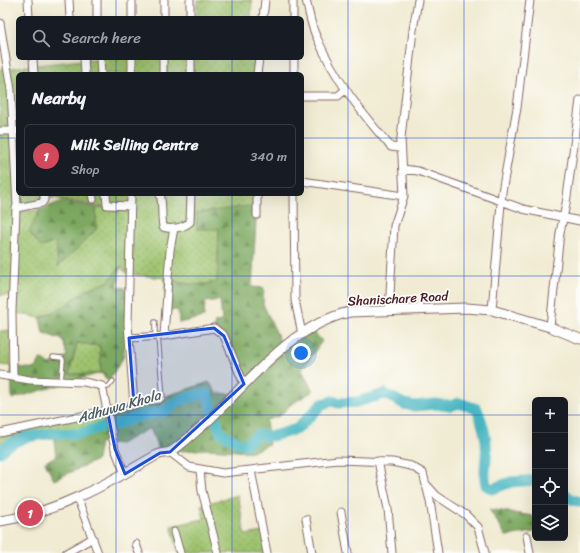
<!DOCTYPE html>
<meta charset="utf-8">
<style>
body{margin:0;font-family:Sriracha,sans-serif;background:#242831;color:#f1f3f6}
.controls{position:absolute;right:12px;bottom:12px;display:grid;overflow:hidden;border-radius:6px;box-shadow:0 4px 16px #0002}
.controls button{width:36px;height:36px;display:grid;place-items:center;padding:0;border:0;border-bottom:1px solid #363941;background:#171b24;color:#f1f3f6;font:20px sans-serif}
.you{position:absolute;left:301px;top:353px;width:14px;height:14px;margin:-10px;border:3px solid #fff;border-radius:50%;background:#1a73e8;box-shadow:0 0 0 6px #1a73e833}
.badge{display:grid;place-items:center;width:26px;height:26px;border-radius:50%;background:#d1495b;color:#fff;font-size:13px;font-weight:700}
.pin{position:absolute;translate:-50% -50%;border:2px solid #fff;box-shadow:0 1px 4px #0006}
.list{margin:0;padding:0;list-style:none}
h2{display:flex;justify-content:space-between;align-items:center;height:52px;margin:0;padding:0 16px;font-size:17px}
h2 small{font-size:13px;font-weight:400;color:#9ea1a6}
.list li{display:grid;grid-template-columns:26px 1fr auto;gap:12px;align-items:center;box-sizing:border-box;height:64px;margin:0 8px 8px;padding:0 8px;border:1px solid #363941;border-radius:6px}
.list b{display:block;font-size:15px;white-space:nowrap}
.list p{margin:0;font-size:13px;white-space:nowrap;color:#9ea1a6}
.list em{font-size:13px;font-style:normal;color:#9ea1a6}
.icon{flex:none;width:22px;height:22px;fill:none;stroke:currentColor;stroke-width:2;stroke-linecap:round;stroke-linejoin:round}
.map{position:relative;flex:none;width:580px;height:553px;overflow:hidden}
.search{position:absolute;background:#171b24;box-shadow:0 4px 16px #0002;left:16px;top:16px;width:288px;height:44px;display:flex;align-items:center;gap:10px;box-sizing:border-box;padding:0 14px;border-radius:6px;color:#9ea1a6;font-size:15px}
.panel{position:absolute;background:#171b24;box-shadow:0 4px 16px #0002;left:16px;top:72px;width:288px;height:124px;border-radius:6px}
.map>svg:first-child{display:block}
</style>
<div class="map">
<svg width="580" height="553" viewBox="0 0 580 553">
<defs>
<pattern id="grass-dots" width="8" height="8" patternUnits="userSpaceOnUse"><rect width="8" height="8" fill="#9cc26d"/><path d="M2 2h.1M6 6h.1" fill="none" stroke="#88a65f" stroke-width="1.8" stroke-linecap="round"/></pattern>
<pattern id="forest-firs" width="22" height="20" patternUnits="userSpaceOnUse"><rect width="22" height="20" fill="#7da860"/><path d="M5 1l3.5 6h-7zM16 11l3.5 6h-7z" fill="#68884f"/></pattern>
</defs>
<rect width="100%" height="100%" fill="#fdfcf7"/>
<filter id="ink" filterUnits="userSpaceOnUse"><feTurbulence type="fractalNoise" baseFrequency=".025" numOctaves="2"/><feDisplacementMap in="SourceGraphic" scale="8" xChannelSelector="R" yChannelSelector="G"/><feConvolveMatrix kernelMatrix="1 2 1 2 8 2 1 2 1" color-interpolation-filters="sRGB"/></filter>
<filter id="wash" filterUnits="userSpaceOnUse"><feTurbulence type="fractalNoise" baseFrequency=".012" numOctaves="4" result="noise"/><feDisplacementMap in="SourceGraphic" scale="16" xChannelSelector="R" yChannelSelector="G"/><feGaussianBlur stdDeviation="0.9" result="paint"/><feColorMatrix in="noise" values="0 0 0 0 0 0 0 0 0 0 0 0 0 0 0 0 0 1.4 0 .05"/><feComposite in="paint" operator="in"/></filter>
<g filter="url(#wash)">
<rect width="100%" height="100%" fill="#f0ebd2"/>
<path fill="url(#grass-dots)" stroke="#73704c" fill-rule="evenodd" d="M 197,0 L 252,0 L 251,18 L 197,18 Z
M 101,58 L 259,58 L 257,74 L 18,74 L 18,194 L 257,194 L 257,205 L 219,229 L 217,282 L 199,286 L 178,282 L 165,278 L 128,274 L 120,267 L 108,282 L 88,289 L 60,309 L 40,318 L 11,312 L 12,295 L 0,295 L 0,69 ZM 42,196 L 116,209 L 96,207 L 96,230 L 58,267 L 56,242 L 29,232 L 40,210 L 15,212 L 42,201 Z
M 11,330 L 11,366 L 0,365 L 0,331 Z
M 77,343 L 100,346 L 101,373 L 69,375 Z
M 107,409 L 109,420 L 78,434 L 53,433 L 26,437 L 0,453 L 0,433 Z
M 238,495 L 245,535 L 264,532 L 267,553 L 179,553 L 171,526 L 204,519 L 201,505 Z"/>
<path fill="url(#forest-firs)" stroke="#646446" fill-rule="evenodd" d="M 62,201 L 96,207 L 96,230 L 58,267 L 56,242 L 41,247 L 29,232 L 40,210 Z
M 257,205 L 252,287 L 264,288 L 263,304 L 284,349 L 313,331 L 322,341 L 302,370 L 313,391 L 290,405 L 280,416 L 266,420 L 269,444 L 252,452 L 207,449 L 160,453 L 150,428 L 120,444 L 100,442 L 97,460 L 54,480 L 45,462 L 56,456 L 53,433 L 78,434 L 109,420 L 108,415 L 209,382 L 217,393 L 231,394 L 244,384 L 224,336 L 214,328 L 215,322 L 222,321 L 220,300 L 205,302 L 204,317 L 179,323 L 178,310 L 166,311 L 165,278 C 185,285 197,286 217,282 L 219,229 L 197,229 L 196,213 Z
M 120,266 L 118,287 L 125,288 L 128,324 L 123,358 L 108,381 L 101,373 L 12,399 L 11,366 L 35,369 L 41,358 L 50,365 L 67,356 L 63,340 L 43,333 L 40,318 L 60,309 L 88,289 L 108,282 ZM 77,343 L 100,346 L 101,373 L 69,374 Z
M 489,509 L 533,516 L 535,533 L 534,532 L 506,536 Z"/>
<g fill="none" stroke-linecap="round" stroke-linejoin="round">
<path stroke="#47b6c1" stroke-width="11" d="M 0,452 L 6,446 L 26,437 L 53,433 L 78,434 L 101,427 L 113,426 L 136,417 L 165,411 L 180,400 L 201,394 L 207,394 L 209,399 L 220,432 L 239,443 L 246,444 L 257,435 L 273,436 L 297,429 L 322,404 L 332,401 L 339,403 L 356,402 L 385,394 L 404,404 L 414,406 L 435,404 L 450,406 L 459,403 L 477,409 C 483,424 488,440 486,456 C 486,467 483,474 486,485 L 492,489 L 511,482 L 535,480
M 565,494 L 571,499 L 580,502"/>
</g>
</g>
<g filter="url(#ink)">
<g fill="none" stroke-linecap="round" stroke-linejoin="round">
<g stroke="#846665" stroke-width="5.5">
<path id="service" d="M 155,322 L 155,336
M 53,357 L 62,358 L 63,360 L 61,381
M 102,386 L 108,387 L 113,381
M 134,405 L 160,401 L 163,398 L 158,336"/>
</g>
<g stroke="#846665" stroke-width="9">
<path id="minor" d="M 28,0 L 29,18
M 69,0 L 70,18
M 97,0 L 97,18
M 132,0 L 132,18
M 190,0 L 190,18
M 293,0 L 293,18
M 306,0 C 309,12 311,27 317,38 C 335,79 362,114 391,147 L 399,148 L 400,142
M 164,18 L 164,0
M 263,18 L 265,0
M 0,23 L 11,90 L 17,206
M 33,58 L 34,74
M 84,58 L 85,74
M 100,58 L 101,74
M 191,58 L 191,74
M 294,58 L 294,74
M 132,74 L 132,58
M 163,74 L 163,58
M 257,74 L 259,58
M 302,96 L 338,96 L 345,90
M 0,131 L 18,131
M 403,169 L 418,171 L 523,209 L 580,221
M 302,181 L 404,196
M 92,194 L 93,199
M 106,194 L 107,205 L 131,206
M 160,194 C 163,205 161,215 163,227 C 171,230 183,228 190,222 L 191,194
M 257,194 L 257,215
M 294,194 L 295,300 L 302,334
M 492,310 L 502,192 L 517,108 L 530,0
M 389,311 L 394,226 L 404,196 L 401,138 L 413,30 L 418,0
M 550,327 L 560,233 L 566,204 L 580,100
M 164,336 L 170,250 L 174,228
M 129,338 L 164,336 L 214,328 L 224,336 L 244,384
M 0,375 L 30,380 L 84,382 L 102,386 L 115,449 L 125,474
M 13,375 L 12,312 L 16,208 L 42,203 L 44,200 L 44,194
M 0,433 L 134,405 L 128,324 L 131,194
M 170,452 L 189,467 L 223,473 L 338,460 L 392,462 L 411,466 L 423,473 L 430,501 L 438,553
M 378,461 L 388,509 L 392,553
M 200,470 L 202,491 L 218,553
M 251,470 L 267,553
M 426,484 L 437,496 L 466,515 L 478,527 L 485,553
M 77,497 L 98,553
M 341,512 L 348,553
M 306,519 L 312,553
M 174,532 L 180,553
M 527,536 L 530,553
M 136,544 L 139,553
M 66,553 L 93,538"/>
</g>
<g stroke="#846665" stroke-width="11">
<path id="tertiary" d="M 0,521 C 56,513 107,484 155,456 C 161,452 165,454 170,452 C 177,449 203,425 210,419 C 249,381 294,324 350,312 L 466,308 L 492,310 L 550,327 L 580,339"/>
</g>
<use href="#service" stroke="#fff" stroke-width="3.5"/>
<use href="#minor" stroke="#fff" stroke-width="7"/>
<use href="#tertiary" stroke="#fff" stroke-width="9"/>
</g>
</g>
<path fill="#1d4ed8" fill-opacity="0.2" stroke="#1d4ed8" stroke-width="3" stroke-linejoin="round" d="M 214,328 L 224,336 L 244,384 L 170,452 L 160,453 L 125,474 L 115,449 L 107,409 L 134,405 L 129,338 Z"/>
<path fill="none" stroke="#1d4ed8" stroke-width="1" stroke-opacity="0.55" d="M 116,0 L 116,18M 232,0 L 232,18M 348,0 L 348,553M 464,0 L 464,553M 116,58 L 116,74M 232,58 L 232,74M 0,138 L 18,138M 302,138 L 580,138M 116,194 L 116,553M 232,194 L 232,553M 0,276 L 580,276M 0,415 L 535,415M 565,415 L 580,415"/>
<g text-anchor="middle" stroke-width="3.5" stroke-linejoin="round" paint-order="stroke">
<g font-size="13" fill="#4a1f2b" stroke="#fdfcf7">
<text transform="translate(398 298) rotate(-3)" y="5">Shanischare Road</text>
</g>
<g font-size="14" font-style="italic" fill="#495b67" stroke="#fdfcf7">
<text transform="translate(119 406) rotate(-16)" y="5">Adhuwa Khola</text>
</g>
</g>
</svg>
<div class="controls">
<button>+</button>
<button>−</button>
<button><svg class="icon" aria-label="locate" viewBox="0 0 24 24"><circle cx="12" cy="12" r="6"/><path d="M12 2v4M12 18v4M2 12h4M18 12h4"/></svg></button>
<button><svg class="icon" aria-label="layers" viewBox="0 0 24 24"><path d="M12 4l9 5-9 5-9-5zM3 14l9 5 9-5"/></svg></button>
</div>
<div class="you"></div>
<div class="pin badge" style="left:30px;top:513px">1</div>
<div class="search"><svg class="icon" aria-label="search" viewBox="0 0 24 24"><circle cx="10" cy="10" r="6"/><path d="M15 15l6 6"/></svg>Search here</div>
<section class="panel">
<h2>Nearby<small></small></h2>
<ul class="list">
<li><span class="badge">1</span><div><b>Milk Selling Centre</b><p>Shop</p></div><em>340 m</em></li>
</ul>
</section>
</div>
